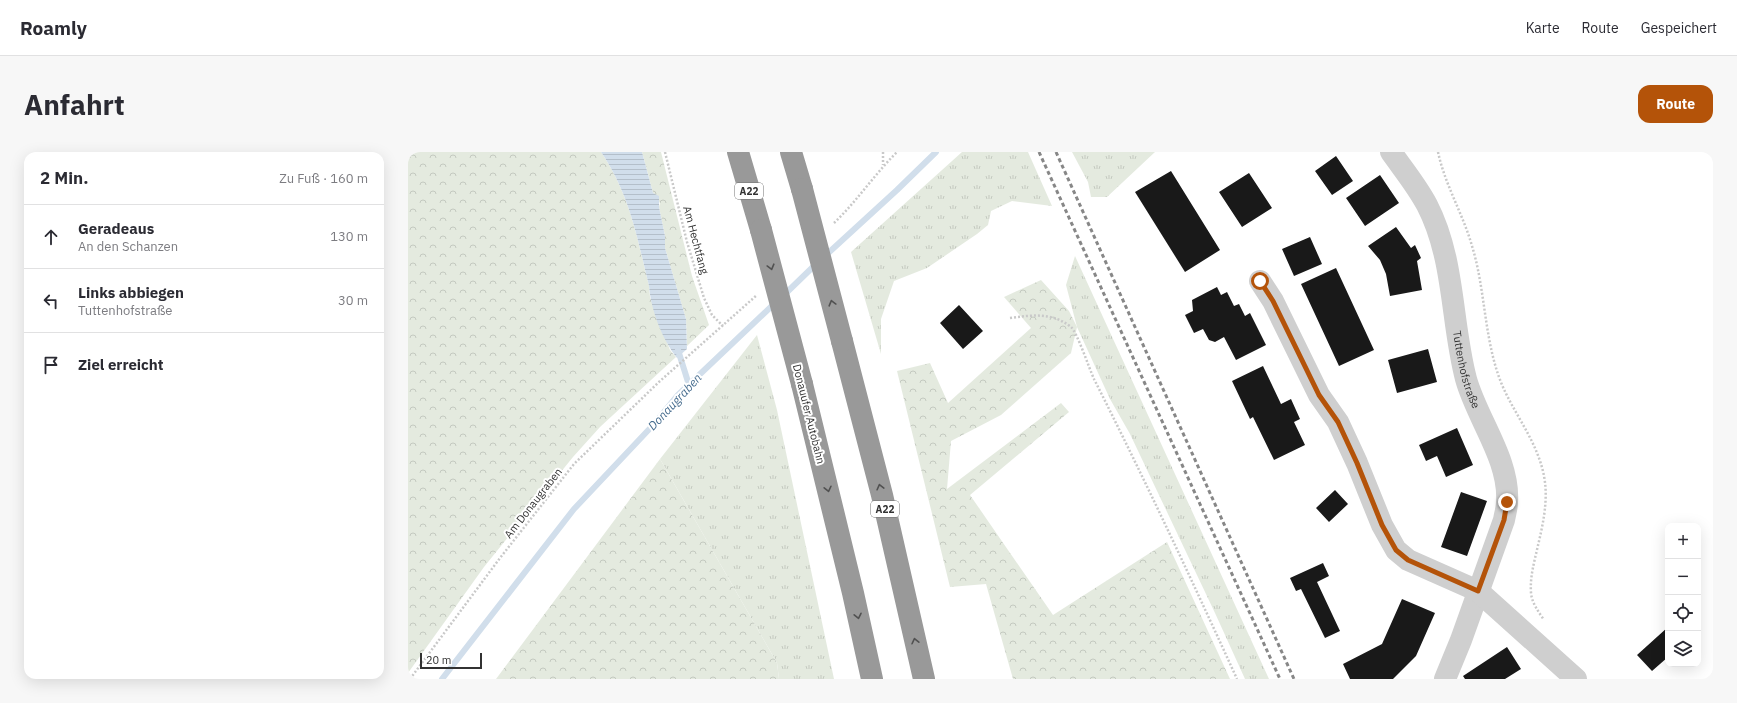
<!DOCTYPE html>
<html lang="de">
<meta charset="utf-8">
<style>
body{margin:0;font-family:"IBM Plex Sans",sans-serif;background:#f7f7f7;color:#2b2b33}
.controls{position:absolute;right:12px;bottom:12px;display:grid;overflow:hidden;border-radius:8px;box-shadow:0 4px 16px #0002}
.controls button{width:36px;height:36px;display:grid;place-items:center;padding:0;border:0;border-bottom:1px solid #e1e1e2;background:#fff;color:#2b2b33;font:20px sans-serif}
.scale{position:absolute;left:12px;bottom:10px;width:62px;box-sizing:border-box;padding-left:4px;border:2px solid #323232;border-top:0;font-size:11px;line-height:14px;white-space:nowrap;color:#323232;-webkit-text-stroke:3px #fff;paint-order:stroke}
.stop{position:absolute;width:12px;height:12px;margin:-9px;border:3px solid #b45309;border-radius:50%;background:#fff}
.stop.end{background:#b45309;border-color:#fff;box-shadow:0 1px 4px #0008}
.list{margin:0;padding:0;list-style:none}
h2{display:flex;justify-content:space-between;align-items:center;height:52px;margin:0;padding:0 16px;font-size:17px}
h2 small{font-size:13px;font-weight:400;color:#7c7c81}
.list li{display:grid;grid-template-columns:26px 1fr auto;gap:12px;align-items:center;box-sizing:border-box;height:64px;padding:0 16px;border-top:1px solid #e1e1e2}
.list b{display:block;font-size:15px;white-space:nowrap}
.list p{margin:0;font-size:13px;white-space:nowrap;color:#7c7c81}
.list em{font-size:13px;font-style:normal;color:#7c7c81}
.icon{flex:none;width:22px;height:22px;fill:none;stroke:currentColor;stroke-width:2;stroke-linecap:round;stroke-linejoin:round}
.map{position:relative;flex:none;width:1305px;height:527px;overflow:hidden;border-radius:12px}
header{display:flex;align-items:center;gap:24px;box-sizing:border-box;height:56px;padding:0 20px;background:#fff;border-bottom:1px solid #e1e1e2}
header strong{font-size:19px}
nav{display:flex;gap:22px;margin-inline-start:auto;font-size:14px}
.intro{display:flex;align-items:center;justify-content:space-between;box-sizing:border-box;height:96px;padding:0 24px}
h1{margin:0;font-size:28px}
.button{padding:10px 18px;border-radius:12px;background:#b45309;color:#fff;font-size:14px;font-weight:700}
main{display:flex;gap:24px;padding:0 24px}
aside{flex:1;background:#fff;border-radius:12px;box-shadow:0 4px 16px #0002}
.map>svg:first-child{display:block}
</style>
<header>
<strong>Roamly</strong>
<nav><a>Karte</a><a>Route</a><a>Gespeichert</a></nav>
</header>
<div class="intro"><h1>Anfahrt</h1><a class="button">Route</a></div>
<main>
<aside>
<h2>2 Min.<small>Zu Fuß · 160 m</small></h2>
<ul class="list">
<li><svg class="icon" aria-label="ahead" viewBox="0 0 24 24"><path d="M12 20V5M6 11l6-6 6 6"/></svg><div><b>Geradeaus</b><p>An den Schanzen</p></div><em>130 m</em></li>
<li><svg class="icon" aria-label="left" viewBox="0 0 24 24"><path d="M17 20v-9H6M10 6l-5 5 5 5"/></svg><div><b>Links abbiegen</b><p>Tuttenhofstraße</p></div><em>30 m</em></li>
<li><svg class="icon" aria-label="arrive" viewBox="0 0 24 24"><path d="M6 21V4h12l-3 4 3 4H6"/></svg><div><b>Ziel erreicht</b></div></li>
</ul>
</aside>
<div class="map">
<svg width="1305" height="527" viewBox="0 0 1305 527">
<defs>
<pattern id="grass-tufts" width="24" height="20" patternUnits="userSpaceOnUse"><rect width="24" height="20" fill="#e4eadf"/><path d="M3 7l-1-3M5 7V3M7 7l1-3M15 17l-1-3M17 17v-4M19 17l1-3" fill="none" stroke="#c4c9c0"/></pattern>
<pattern id="forest-crowns" width="20" height="18" patternUnits="userSpaceOnUse"><rect width="20" height="18" fill="#e4eadf"/><path d="M2 6a3 3 0 1 1 6 0M12 15a3 3 0 1 1 6 0" fill="none" stroke="#c4c9c0"/></pattern>
<pattern id="water-rules" width="6" height="5" patternUnits="userSpaceOnUse"><rect width="6" height="5" fill="#d1deeb"/><path d="M0 2.5h6" fill="none" stroke="#b4bfca"/></pattern>
</defs>
<rect width="100%" height="100%" fill="#fff"/>
<path fill="url(#grass-tufts)" d="M 554,0 L 620,0 L 644,54 L 604,49 L 583,59 L 580,73 L 569,82 L 519,116 L 486,129 L 473,167 L 473,202 L 443,100 Z
M 664,0 L 747,0 L 699,45 L 683,45 L 680,30 Z
M 667,104 L 861,527 L 837,527 L 807,461 L 722,282 L 702,247 L 669,175 L 658,133 Z
M 349,183 L 369,258 L 426,527 L 371,527 L 369,511 L 252,307 Z"/>
<path fill="url(#forest-crowns)" d="M 0,0 L 193,0 C 222,43 229,85 241,134 L 242,145 L 262,198 L 268,205 L 192,275 L 165,305 L 76,415 L 0,521 Z
M 234,0 L 253,0 L 284,124 L 301,173 L 279,194 L 278,167 L 257,96 L 257,84 L 251,55 L 252,51 L 245,41 Z
M 633,128 L 661,159 L 669,175 L 663,201 L 593,263 L 543,289 L 539,337 L 653,251 L 661,260 L 562,343 L 645,463 L 759,390 L 822,527 L 605,527 L 578,432 L 542,435 L 489,219 L 522,211 L 540,251 L 623,176 L 596,145 Z
M 252,307 L 369,511 L 371,527 L 88,527 Z"/>
<path fill="url(#water-rules)" d="M 193,0 L 234,0 L 245,41 L 251,44 L 251,55 L 257,84 L 257,96 L 278,167 L 279,197 L 269,206 C 254,187 243,158 241,134 C 229,85 222,43 193,0 Z"/>
<g fill="none" stroke-linecap="round" stroke-linejoin="round">
<path stroke="#d1deeb" stroke-width="6" d="M 417,104 L 489,38 L 528,0
M 375,144 L 409,111
M 270,198 L 281,233
M 34,527 L 166,357 L 247,271 L 270,243 L 368,150"/>
</g>
<path fill="#191919" d="M 928,4 L 945,29 L 924,43 L 907,19 Z
M 763,19 L 812,98 L 777,120 L 727,40 Z
M 841,21 L 864,56 L 834,75 L 811,40 Z
M 972,23 L 991,51 L 957,74 L 938,46 Z
M 988,75 L 1003,96 L 1007,93 L 1013,106 L 1009,109 L 1014,138 L 982,144 L 978,122 L 972,108 L 960,94 Z
M 902,85 L 914,112 L 886,124 L 874,97 Z
M 928,116 L 966,198 L 931,214 L 893,132 Z
M 809,135 L 813,143 L 819,140 L 826,154 L 831,152 L 837,164 L 842,161 L 858,193 L 828,208 L 816,185 L 807,190 L 801,188 L 795,177 L 786,181 L 777,163 L 785,159 L 784,148 Z
M 551,153 L 575,179 L 555,197 L 532,171 Z
M 1020,197 L 1029,230 L 989,241 L 980,208 Z
M 855,214 L 873,252 L 883,247 L 892,267 L 886,270 L 897,293 L 866,308 L 845,265 L 842,267 L 824,229 Z
M 1049,276 L 1065,313 L 1038,325 L 1029,304 L 1018,309 L 1011,293 Z
M 927,338 L 940,352 L 921,370 L 908,356 Z
M 1053,340 L 1079,349 L 1059,404 L 1033,395 Z
M 915,411 L 921,424 L 909,430 L 932,479 L 917,486 L 893,437 L 888,439 L 882,426 Z
M 994,447 L 1027,461 L 1008,504 L 985,527 L 942,527 L 935,512 L 974,492 Z
M 1260,475 L 1260,505 L 1244,519 L 1229,503 Z
M 1099,495 L 1113,517 L 1097,527 L 1057,527 L 1055,524 Z"/>
<g fill="none" stroke-linecap="round" stroke-linejoin="round">
<path stroke="#c9c9c9" stroke-width="2.5" stroke-dasharray="2 2" stroke-linecap="butt" d="M 257,0 L 279,90 L 296,146 L 304,163 L 315,174
M 475,0 L 475,13
M 1030,0 C 1037,33 1055,62 1064,94 C 1077,136 1076,183 1091,225 C 1103,259 1129,287 1136,324 C 1141,350 1134,376 1128,402 C 1125,415 1122,427 1123,441 C 1124,451 1130,459 1136,468
M 426,71 C 449,49 466,23 489,0
M 602,166 C 624,163 644,160 663,175 C 669,180 681,216 686,227 C 736,326 783,426 829,527
M 2,527 L 92,406 L 166,312 L 252,229 L 349,143"/>
<g stroke="#cfcfcf" stroke-width="22">
<path id="s1" d="M 983,0 C 995,17 1009,34 1019,53 C 1047,107 1043,170 1058,227 C 1069,267 1102,308 1099,350 C 1099,356 1097,362 1096,368 L 1053,488 L 1037,527"/>
<path d="M 852,129 L 865,149 L 911,243 L 930,270 L 949,311 L 974,373 L 988,398 L 1000,408 L 1070,439 L 1168,527"/>
</g>
<path stroke="#999" stroke-width="22" d="M 330,0 L 353,78
M 383,0 L 394,37
M 434,189 L 474,343 L 516,527
M 394,232 L 445,441 L 464,527"/>
<path stroke="#878787" stroke-width="3" stroke-dasharray="4 3" stroke-linecap="butt" d="M 631,0 L 872,527
M 648,0 L 886,527"/>
<path stroke="#999" stroke-width="22" d="M 394,37 L 434,189
M 353,78 L 394,232"/>
</g>
<defs><path id="oneway-chevron" d="M-2-3.5L2.5 0L-2 3.5" fill="none" stroke-width="1.6" stroke-linecap="round" stroke-linejoin="round"/></defs>
<g stroke="#515151">
<use href="#oneway-chevron" transform="translate(363 115) rotate(75)"/>
<use href="#oneway-chevron" transform="translate(424 151) rotate(-105)"/>
<use href="#oneway-chevron" transform="translate(472 335) rotate(-104)"/>
<use href="#oneway-chevron" transform="translate(420 337) rotate(77)"/>
<use href="#oneway-chevron" transform="translate(450 464) rotate(78)"/>
<use href="#oneway-chevron" transform="translate(507 489) rotate(-103)"/>
</g>
<g fill="none" stroke-linecap="round" stroke-linejoin="round">
<path stroke="#b45309" stroke-width="5" d="M 852,129 L 865,149 L 911,243 L 930,270 L 949,311 L 974,373 L 988,398 L 1000,408 L 1070,439 L 1096,368 L 1099,350"/>
</g>
<g text-anchor="middle" stroke-width="4" stroke-linejoin="round" paint-order="stroke">
<g fill="#fff" stroke="#707070" stroke-width="1">
<rect x="327" y="31" width="28" height="16" rx="3"/>
<rect x="463" y="349" width="28" height="16" rx="3"/>
</g>
<g font-size="10" font-weight="bold" fill="#323232">
<text x="341" y="43">A22</text>
<text x="477" y="361">A22</text>
</g>
<g font-size="11" fill="#323232" stroke="#fff">
<text transform="translate(288 88) rotate(75)" y="4">Am Hechtfang</text>
<text dy="4" stroke="none"><textPath href="#s1" startOffset="234">Tuttenhofstraße</textPath></text>
<text transform="translate(401 262) rotate(76)" y="4">Donauufer Autobahn</text>
<text transform="translate(125 351) rotate(-52)" y="4">Am Donaugraben</text>
</g>
<g font-size="12" font-style="italic" fill="#466c8e" stroke="#fff">
<text transform="translate(267 250) rotate(-47)" y="4">Donaugraben</text>
</g>
</g>
</svg>
<div class="controls">
<button>+</button>
<button>−</button>
<button><svg class="icon" aria-label="locate" viewBox="0 0 24 24"><circle cx="12" cy="12" r="6"/><path d="M12 2v4M12 18v4M2 12h4M18 12h4"/></svg></button>
<button><svg class="icon" aria-label="layers" viewBox="0 0 24 24"><path d="M12 4l9 5-9 5-9-5zM3 14l9 5 9-5"/></svg></button>
</div>
<div class="scale">20 m</div>
<div class="stop" style="left:852px;top:129px"></div>
<div class="stop end" style="left:1099px;top:350px"></div>
</div>
</main>
